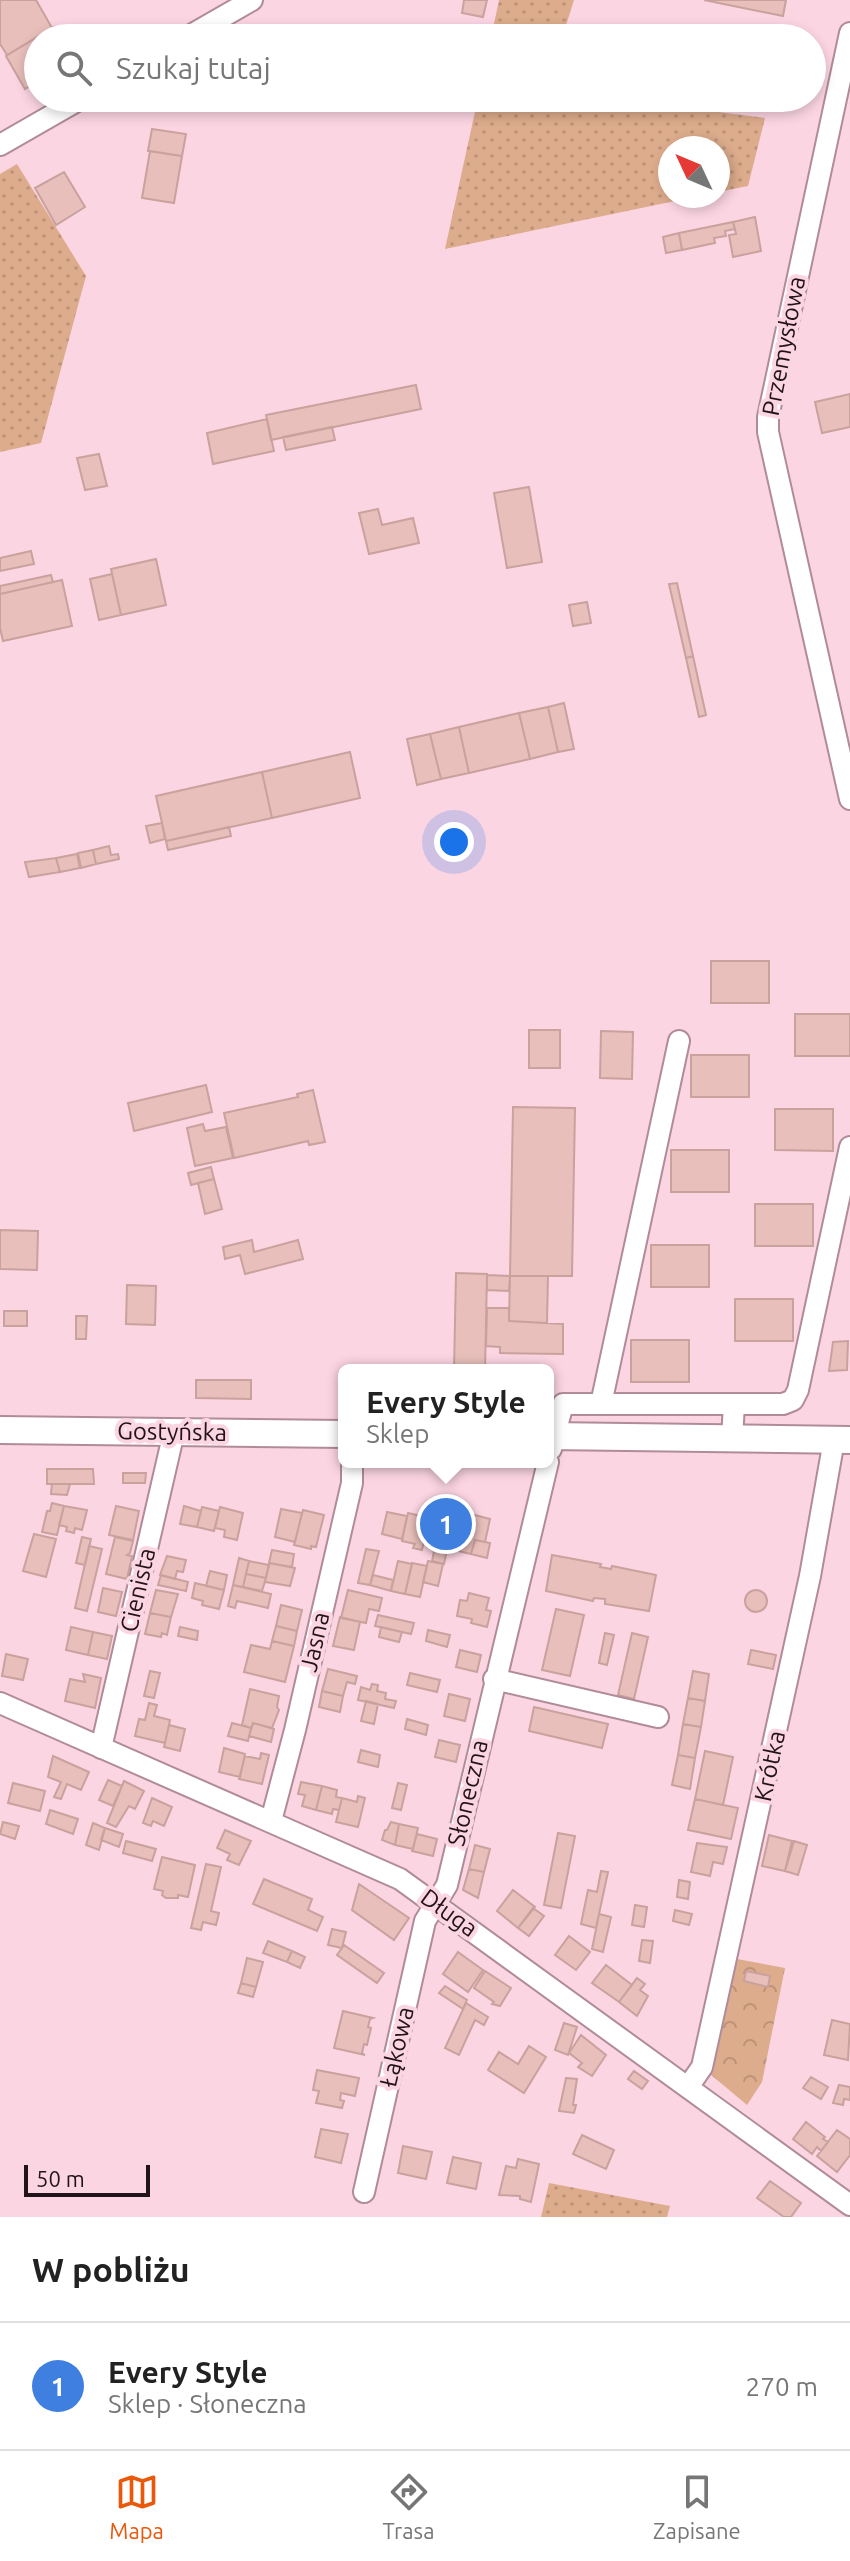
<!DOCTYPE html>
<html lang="pl">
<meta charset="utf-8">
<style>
body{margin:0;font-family:Ubuntu,sans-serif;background:#f6f6f6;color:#222}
.compass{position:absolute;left:658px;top:136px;width:72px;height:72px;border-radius:50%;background:#fff;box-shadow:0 4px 12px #0003;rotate:314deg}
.scale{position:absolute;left:24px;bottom:20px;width:126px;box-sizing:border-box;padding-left:8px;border:4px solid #211319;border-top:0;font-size:22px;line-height:28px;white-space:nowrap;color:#211319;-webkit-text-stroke:6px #fcd5e3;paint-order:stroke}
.you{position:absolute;left:454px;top:842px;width:28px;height:28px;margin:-20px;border:6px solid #fff;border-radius:50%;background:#1a73e8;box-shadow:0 0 0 12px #1a73e833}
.badge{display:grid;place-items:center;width:52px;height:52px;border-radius:50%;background:#ea580c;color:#fff;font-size:26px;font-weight:700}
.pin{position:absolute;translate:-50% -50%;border:4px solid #fff;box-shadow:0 2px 8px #0006}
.popup{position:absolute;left:338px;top:1364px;width:216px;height:104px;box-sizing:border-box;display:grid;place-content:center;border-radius:12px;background:#fff;filter:drop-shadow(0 2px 6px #0005);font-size:26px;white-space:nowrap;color:#767676}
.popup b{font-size:30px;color:#222}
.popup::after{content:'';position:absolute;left:50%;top:100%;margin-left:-16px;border:16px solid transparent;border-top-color:#fff}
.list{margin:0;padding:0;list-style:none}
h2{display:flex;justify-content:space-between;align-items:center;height:104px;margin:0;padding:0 32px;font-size:34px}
h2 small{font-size:26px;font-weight:400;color:#767676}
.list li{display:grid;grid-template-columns:52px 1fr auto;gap:24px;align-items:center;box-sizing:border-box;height:128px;padding:0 32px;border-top:2px solid #e0e0e0}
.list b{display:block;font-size:30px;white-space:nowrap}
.list p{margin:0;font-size:26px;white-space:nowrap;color:#767676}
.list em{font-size:26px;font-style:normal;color:#767676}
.icon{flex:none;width:44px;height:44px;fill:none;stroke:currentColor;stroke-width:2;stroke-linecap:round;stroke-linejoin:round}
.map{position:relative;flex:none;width:850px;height:2217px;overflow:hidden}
.search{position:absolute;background:#fff;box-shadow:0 4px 12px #0003;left:24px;right:24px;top:24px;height:88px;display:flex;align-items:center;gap:20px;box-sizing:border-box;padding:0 28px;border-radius:44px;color:#767676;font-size:30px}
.sheet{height:232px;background:#fff}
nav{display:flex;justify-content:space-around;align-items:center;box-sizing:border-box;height:112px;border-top:2px solid #e0e0e0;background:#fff;font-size:22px;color:#767676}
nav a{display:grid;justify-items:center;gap:4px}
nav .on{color:#ea580c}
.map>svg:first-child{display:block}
</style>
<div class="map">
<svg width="850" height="2217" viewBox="0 0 850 2217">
<defs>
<pattern id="grass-dots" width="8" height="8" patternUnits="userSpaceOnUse" patternTransform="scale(2)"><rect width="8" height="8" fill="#ddac8c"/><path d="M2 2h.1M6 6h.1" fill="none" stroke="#bd9378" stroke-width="1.8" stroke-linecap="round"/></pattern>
<pattern id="forest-crowns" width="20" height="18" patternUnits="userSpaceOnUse" patternTransform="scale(2)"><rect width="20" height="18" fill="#ddac8c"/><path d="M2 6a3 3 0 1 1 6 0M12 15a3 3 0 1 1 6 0" fill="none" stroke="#bd9378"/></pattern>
</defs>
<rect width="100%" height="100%" fill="#fcd5e3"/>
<path fill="url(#grass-dots)" d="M 499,0 L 574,0 L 562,38 L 491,38 Z
M 478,98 L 608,98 L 765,118 L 748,186 L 718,192 L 718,148 L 670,148 L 670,196 L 699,196 L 445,249 Z
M 17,164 L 86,276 L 41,443 L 0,452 L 0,174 Z
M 549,2183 L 670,2206 L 667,2217 L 541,2217 Z"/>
<path fill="url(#forest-crowns)" d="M 737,1959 L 785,1968 L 762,2082 L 747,2105 L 710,2074 Z"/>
<path fill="#e8bfbb" stroke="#c9a19d" stroke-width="2" d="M 0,0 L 36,0 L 52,28 L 7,55 L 0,44 Z
M 464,0 L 487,0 L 483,17 L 462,13 Z
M 704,0 L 786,0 L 783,16 Z
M 54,27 L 60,38 L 38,38 L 38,81 L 25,89 L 6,56 Z
M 152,129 L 186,134 L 182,156 L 148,151 Z
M 150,151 L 182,156 L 174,203 L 142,198 Z
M 64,172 L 85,207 L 56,225 L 35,188 Z
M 755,217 L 761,251 L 733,257 L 729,235 L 736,234 L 733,222 Z
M 733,222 L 735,229 L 725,231 L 726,236 L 714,238 L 715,243 L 682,250 L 679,233 Z
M 679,233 L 682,250 L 666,253 L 663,237 Z
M 416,385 L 421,409 L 271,440 L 266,415 Z
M 850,394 L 850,427 L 822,433 L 815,402 Z
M 267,419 L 274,451 L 213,464 L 207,433 Z
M 332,427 L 335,440 L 286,450 L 283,437 Z
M 99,454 L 107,486 L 85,490 L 77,458 Z
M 529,487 L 542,562 L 507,568 L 494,493 Z
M 378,509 L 382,525 L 413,518 L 419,543 L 369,554 L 359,513 Z
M 31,551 L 34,564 L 0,571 L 0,558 Z
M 156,559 L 166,605 L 121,615 L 111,569 Z
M 112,574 L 121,615 L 99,620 L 90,579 Z
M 51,575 L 53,582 L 0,594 L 0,586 Z
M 62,580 L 72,626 L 3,641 L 0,628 L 0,594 Z
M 677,583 L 693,656 L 686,658 L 669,584 Z
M 587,602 L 591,623 L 573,626 L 569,605 Z
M 693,656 L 706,715 L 699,717 L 686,658 Z
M 564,703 L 574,749 L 558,752 L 548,707 Z
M 548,707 L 558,752 L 530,759 L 519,713 Z
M 519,713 L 530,759 L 469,773 L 459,727 Z
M 459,727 L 469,773 L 441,779 L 430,734 Z
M 430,734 L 441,779 L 417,785 L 407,739 Z
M 350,752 L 360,798 L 272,818 L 262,772 Z
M 262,772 L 272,818 L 166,841 L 156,796 Z
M 162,823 L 165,839 L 150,843 L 146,826 Z
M 229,827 L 231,836 L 168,850 L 166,841 Z
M 109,846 L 111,855 L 118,854 L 119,859 L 96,864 L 93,850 Z
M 93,850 L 96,864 L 81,868 L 78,853 Z
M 77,854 L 80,868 L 60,872 L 56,858 Z
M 56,858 L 60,872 L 29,877 L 25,862 Z
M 711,961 L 769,961 L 769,1003 L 711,1003 Z
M 795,1014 L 850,1014 L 850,1056 L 795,1056 Z
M 529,1030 L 560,1030 L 560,1068 L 529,1068 Z
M 601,1031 L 633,1032 L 632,1079 L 600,1078 Z
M 691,1055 L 749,1055 L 749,1097 L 691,1097 Z
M 206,1085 L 212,1112 L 134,1131 L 128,1103 Z
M 313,1090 L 325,1142 L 309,1145 L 308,1141 L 234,1158 L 224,1113 L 298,1097 L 297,1094 Z
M 513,1107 L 575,1108 L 572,1276 L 510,1276 Z
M 775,1109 L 833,1109 L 833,1151 L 775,1150 Z
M 203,1124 L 205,1131 L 226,1127 L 233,1158 L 195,1166 L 187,1128 Z
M 671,1150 L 729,1150 L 729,1192 L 671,1192 Z
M 211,1167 L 214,1179 L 191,1185 L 188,1173 Z
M 214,1179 L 222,1209 L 205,1214 L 198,1183 Z
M 755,1204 L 813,1204 L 813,1246 L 755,1246 Z
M 0,1230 L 38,1231 L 37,1270 L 0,1269 Z
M 252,1240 L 254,1252 L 298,1240 L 303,1259 L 245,1274 L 240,1255 L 225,1259 L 223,1247 Z
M 651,1245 L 709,1245 L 709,1287 L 651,1287 Z
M 456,1273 L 487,1274 L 485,1370 L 454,1370 Z
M 487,1275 L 510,1276 L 509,1291 L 487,1290 Z
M 510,1276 L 548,1276 L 547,1323 L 509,1321 Z
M 127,1285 L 156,1286 L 155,1325 L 126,1324 Z
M 735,1299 L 793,1299 L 793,1341 L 735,1341 Z
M 487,1308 L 509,1308 L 509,1321 L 563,1324 L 563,1354 L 500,1353 L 500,1347 L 486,1346 Z
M 4,1311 L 27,1311 L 27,1326 L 4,1326 Z
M 76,1316 L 87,1316 L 86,1339 L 76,1339 Z
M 631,1340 L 689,1340 L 689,1382 L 631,1382 Z
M 848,1341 L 847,1370 L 829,1371 L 833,1342 Z
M 196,1380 L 251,1380 L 251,1399 L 196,1398 Z
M 47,1469 L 93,1469 L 94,1484 L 47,1484 Z
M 123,1473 L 146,1473 L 145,1483 L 123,1483 Z
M 52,1484 L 70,1484 L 67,1495 L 51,1494 Z
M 52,1503 L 64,1506 L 57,1535 L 42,1532 L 47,1511 L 50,1511 Z
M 64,1506 L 87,1510 L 82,1530 L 75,1528 L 74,1533 L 66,1531 L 67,1527 L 59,1525 Z
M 116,1506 L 139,1511 L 133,1540 L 109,1535 Z
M 184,1506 L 201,1511 L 197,1527 L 180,1524 Z
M 202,1507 L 219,1511 L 214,1531 L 197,1527 Z
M 220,1507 L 243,1513 L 237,1540 L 224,1537 L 225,1530 L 215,1528 Z
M 443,1508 L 455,1510 L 449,1540 L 437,1537 Z
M 281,1509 L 302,1513 L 295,1542 L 275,1537 Z
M 303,1510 L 324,1515 L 316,1547 L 311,1546 L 311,1549 L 294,1545 Z
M 387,1512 L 407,1516 L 402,1539 L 382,1534 Z
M 408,1513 L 429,1518 L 422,1550 L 413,1548 L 415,1544 L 402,1541 Z
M 467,1513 L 490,1519 L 485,1542 L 475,1540 L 471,1554 L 458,1551 Z
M 34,1534 L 56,1539 L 46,1577 L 23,1571 Z
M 82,1537 L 91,1539 L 85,1565 L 76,1563 Z
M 115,1537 L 133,1541 L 130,1553 L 127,1555 L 132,1556 L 127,1579 L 106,1574 Z
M 437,1537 L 449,1540 L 444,1564 L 432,1561 Z
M 475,1540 L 490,1543 L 487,1558 L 471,1554 Z
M 89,1546 L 102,1549 L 87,1611 L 75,1608 Z
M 366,1549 L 379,1551 L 370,1585 L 358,1583 Z
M 272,1550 L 294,1554 L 292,1567 L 269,1563 Z
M 552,1555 L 601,1564 L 600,1567 L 611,1569 L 612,1566 L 656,1575 L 649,1611 L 605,1604 L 605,1599 L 594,1598 L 593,1601 L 546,1591 Z
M 167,1556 L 186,1560 L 183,1572 L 177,1571 L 175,1579 L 160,1575 Z
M 239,1558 L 249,1561 L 243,1587 L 233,1585 Z
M 249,1561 L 269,1565 L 266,1578 L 246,1574 Z
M 398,1561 L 412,1564 L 405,1594 L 391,1591 Z
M 428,1561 L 443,1564 L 438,1586 L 423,1582 Z
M 269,1563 L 295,1568 L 290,1586 L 265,1582 Z
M 412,1563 L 427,1566 L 420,1597 L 405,1594 Z
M 210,1571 L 227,1575 L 224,1590 L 206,1586 Z
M 246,1574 L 266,1578 L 262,1591 L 243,1587 Z
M 161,1575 L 188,1582 L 186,1591 L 158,1585 Z
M 373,1575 L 393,1580 L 391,1591 L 370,1585 Z
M 195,1583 L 224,1590 L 219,1609 L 202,1605 L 203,1601 L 192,1598 Z
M 233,1585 L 271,1594 L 268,1608 L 237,1601 L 235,1608 L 228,1606 Z
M 103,1588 L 122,1592 L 116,1616 L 98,1612 Z
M 156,1590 L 178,1594 L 171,1617 L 150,1613 Z
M 348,1590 L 382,1598 L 379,1611 L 369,1609 L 366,1623 L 341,1618 Z
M745 1601a11 11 0 1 1 22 0a11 11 0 1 1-22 0Z
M 469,1593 L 489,1598 L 486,1610 L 491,1611 L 487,1627 L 471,1623 L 472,1619 L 457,1616 L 460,1600 L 467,1601 Z
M 281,1605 L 302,1610 L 297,1631 L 276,1626 Z
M 556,1609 L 584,1615 L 570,1676 L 542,1670 Z
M 150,1613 L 171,1617 L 167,1635 L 162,1633 L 161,1637 L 145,1634 Z
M 378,1615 L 414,1623 L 411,1634 L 375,1626 Z
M 340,1617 L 360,1622 L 354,1650 L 333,1646 Z
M 276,1626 L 297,1631 L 294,1646 L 272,1641 Z
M 71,1627 L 93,1632 L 88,1655 L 66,1650 Z
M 180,1627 L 198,1631 L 197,1640 L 178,1636 Z
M 381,1627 L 402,1632 L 399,1642 L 379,1637 Z
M 428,1630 L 450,1635 L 447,1647 L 426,1641 Z
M 93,1632 L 112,1636 L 107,1659 L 88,1655 Z
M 605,1633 L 614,1635 L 607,1665 L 599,1663 Z
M 632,1633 L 648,1637 L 634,1699 L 618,1695 Z
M 272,1641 L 294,1646 L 285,1682 L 244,1672 L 251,1645 L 270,1649 Z
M 460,1650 L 481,1655 L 477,1672 L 456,1667 Z
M 751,1650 L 776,1655 L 773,1669 L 748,1664 Z
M 6,1654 L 28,1659 L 23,1680 L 2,1676 Z
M 328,1669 L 357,1676 L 355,1684 L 347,1682 L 343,1696 L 322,1691 Z
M 150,1671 L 160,1673 L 154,1698 L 144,1696 Z
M 693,1671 L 709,1674 L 705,1701 L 688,1698 Z
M 410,1673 L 440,1680 L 437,1692 L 407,1685 Z
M 83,1674 L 101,1678 L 95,1708 L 65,1701 L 70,1679 L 85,1682 Z
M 372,1684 L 378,1685 L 377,1691 L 386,1693 L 385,1699 L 396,1701 L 394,1708 L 358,1700 L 361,1687 L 370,1690 Z
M 250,1689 L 279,1696 L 277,1707 L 279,1710 L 272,1728 L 253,1723 L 251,1728 L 242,1725 Z
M 322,1691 L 343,1696 L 340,1712 L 319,1707 Z
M 449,1694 L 470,1699 L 465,1721 L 444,1716 Z
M 688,1698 L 705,1701 L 701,1727 L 683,1724 Z
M 366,1701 L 378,1704 L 374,1724 L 361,1721 Z
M 149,1703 L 157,1705 L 154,1716 L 170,1720 L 165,1743 L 135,1736 L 139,1719 L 145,1720 Z
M 534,1707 L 608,1724 L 602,1748 L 529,1731 Z
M 407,1719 L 428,1725 L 426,1735 L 405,1729 Z
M 232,1723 L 251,1728 L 248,1741 L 228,1736 Z
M 253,1723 L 274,1729 L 271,1742 L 249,1736 Z
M 683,1724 L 701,1727 L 695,1758 L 678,1755 Z
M 169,1725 L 185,1729 L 180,1751 L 164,1747 Z
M 439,1740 L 460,1745 L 456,1762 L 435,1757 Z
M 224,1748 L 245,1754 L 240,1777 L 219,1772 Z
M 361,1750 L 380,1755 L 378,1767 L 358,1762 Z
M 705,1751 L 733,1757 L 723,1805 L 695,1799 Z
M 261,1753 L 269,1755 L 262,1784 L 239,1779 L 245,1756 L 260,1759 Z
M 678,1755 L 695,1758 L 690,1789 L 672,1785 Z
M 53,1756 L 89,1772 L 81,1790 L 67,1784 L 61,1799 L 54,1797 L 61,1782 L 48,1777 Z
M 108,1780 L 122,1786 L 113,1806 L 99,1800 Z
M 124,1781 L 144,1791 L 135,1809 L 129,1806 L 116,1827 L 107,1823 Z
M 301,1782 L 322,1786 L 316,1810 L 302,1806 L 305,1795 L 298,1794 Z
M 13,1783 L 45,1791 L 40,1811 L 8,1803 Z
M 398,1783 L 407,1785 L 401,1810 L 392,1808 Z
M 322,1786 L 337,1790 L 336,1797 L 342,1798 L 339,1810 L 333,1809 L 332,1814 L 316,1810 Z
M 358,1796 L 365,1798 L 358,1827 L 336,1822 L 342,1798 L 357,1802 Z
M 152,1798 L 172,1807 L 164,1826 L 153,1821 L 151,1826 L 143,1823 Z
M 695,1799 L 738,1808 L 731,1839 L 688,1830 Z
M 50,1810 L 78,1819 L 73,1834 L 46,1824 Z
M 3,1822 L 19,1826 L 15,1839 L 0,1834 Z
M 391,1822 L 399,1824 L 395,1845 L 382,1840 L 385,1830 L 387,1830 Z
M 93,1823 L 105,1828 L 99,1850 L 86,1845 Z
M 399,1824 L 418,1828 L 413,1849 L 395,1845 Z
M 105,1828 L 123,1834 L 119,1847 L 101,1840 Z
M 225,1830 L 251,1841 L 239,1865 L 227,1860 L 230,1854 L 217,1848 Z
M 558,1833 L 575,1836 L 561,1908 L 544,1905 Z
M 417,1834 L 437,1839 L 433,1856 L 412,1851 Z
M 769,1835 L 792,1841 L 785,1871 L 762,1866 Z
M 126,1841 L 156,1849 L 152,1861 L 123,1853 Z
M 794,1841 L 807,1845 L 798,1875 L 785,1871 Z
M 697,1843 L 727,1847 L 723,1864 L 713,1862 L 710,1876 L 691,1872 Z
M 475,1845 L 490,1849 L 484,1872 L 469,1869 Z
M 162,1857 L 195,1865 L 188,1897 L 178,1895 L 178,1898 L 166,1898 L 162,1895 L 163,1891 L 154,1889 Z
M 206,1864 L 221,1867 L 211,1911 L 219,1913 L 216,1925 L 203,1922 L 201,1930 L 191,1928 Z
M 469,1869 L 484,1872 L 478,1898 L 463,1890 Z
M 601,1871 L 608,1872 L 596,1928 L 581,1924 L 588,1890 L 597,1892 Z
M 264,1879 L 312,1899 L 308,1910 L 323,1917 L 317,1931 L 253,1904 Z
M 679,1880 L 690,1882 L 688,1899 L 677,1897 Z
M 359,1884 L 409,1918 L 394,1940 L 352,1910 Z
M 513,1890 L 535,1907 L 518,1928 L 497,1911 Z
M 635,1905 L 647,1907 L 644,1927 L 632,1925 Z
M 533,1908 L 544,1916 L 529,1936 L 518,1928 Z
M 675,1910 L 692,1914 L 689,1925 L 673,1921 Z
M 599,1914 L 611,1917 L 603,1952 L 592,1949 Z
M 332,1929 L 346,1932 L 342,1948 L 328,1945 Z
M 569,1936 L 590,1952 L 576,1970 L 555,1955 Z
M 642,1940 L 653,1941 L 650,1963 L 639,1961 Z
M 268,1941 L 292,1951 L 287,1962 L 263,1953 Z
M 344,1945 L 384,1973 L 377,1983 L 337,1955 Z
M 292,1951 L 305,1957 L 300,1968 L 287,1962 Z
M 458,1952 L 483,1970 L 468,1992 L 443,1974 Z
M 247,1958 L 263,1962 L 256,1987 L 241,1983 Z
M 606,1965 L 632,1985 L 619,2002 L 592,1983 Z
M 485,1971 L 511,1988 L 500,2006 L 492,2004 L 494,2002 L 474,1988 Z
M 746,1971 L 770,1976 L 768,1987 L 744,1981 Z
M 637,1978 L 645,1984 L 640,1990 L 648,1996 L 637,2016 L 619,2002 Z
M 241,1983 L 256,1987 L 253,1997 L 238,1993 Z
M 445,1986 L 467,2000 L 463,2009 L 439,1993 Z
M 466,2003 L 488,2017 L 484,2025 L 475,2020 L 459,2055 L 445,2048 Z
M 343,2011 L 373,2018 L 370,2019 L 368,2027 L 371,2028 L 367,2045 L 364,2044 L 362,2053 L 365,2055 L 334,2048 Z
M 832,2020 L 850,2024 L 848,2060 L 824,2055 Z
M 564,2023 L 577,2027 L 568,2055 L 555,2050 Z
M 581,2035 L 606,2055 L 592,2076 L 578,2067 L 582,2063 L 569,2053 Z
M 529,2046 L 546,2057 L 524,2093 L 488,2070 L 499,2052 L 518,2064 Z
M 317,2070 L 359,2078 L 355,2096 L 341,2093 L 340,2100 L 344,2101 L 342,2108 L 316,2103 L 319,2091 L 313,2090 Z
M 634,2071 L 648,2081 L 642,2089 L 628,2079 Z
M 811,2077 L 828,2087 L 821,2099 L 803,2088 Z
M 566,2078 L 577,2079 L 573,2105 L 576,2105 L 574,2113 L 559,2111 Z
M 839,2085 L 850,2087 L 850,2100 L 844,2099 L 843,2105 L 833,2103 Z
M 806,2122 L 825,2137 L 823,2139 L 828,2142 L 821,2151 L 817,2147 L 812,2154 L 793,2139 Z
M 321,2129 L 348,2134 L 341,2163 L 315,2157 Z
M 837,2130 L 850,2139 L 850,2155 L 837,2172 L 817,2156 Z
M 582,2135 L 614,2150 L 606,2169 L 573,2154 Z
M 403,2146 L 432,2152 L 426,2179 L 398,2173 Z
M 453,2157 L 481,2163 L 476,2189 L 447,2183 Z
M 518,2159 L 539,2164 L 531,2202 L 520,2199 L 520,2196 L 499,2195 L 506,2166 L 516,2168 Z
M 770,2181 L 801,2203 L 791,2217 L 784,2217 L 757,2198 Z"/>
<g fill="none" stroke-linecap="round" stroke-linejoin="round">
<g stroke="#b08b98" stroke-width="24">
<path id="minor" d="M 850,33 L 768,417 L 768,432 L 850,799
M 186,38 L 252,0
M 0,145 L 82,98
M 601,1404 L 734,1404
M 732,1439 L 734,1404 L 783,1404 L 793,1400 L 798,1390 L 850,1147
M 551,1449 L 563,1404 L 601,1404 L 679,1041
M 494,1679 L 658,1717
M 0,1703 L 400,1879 L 850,2205
M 101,1748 L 174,1432
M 271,1821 L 295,1730 L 352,1483 L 352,1462
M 688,2087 L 702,2067 L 810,1576 L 834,1440
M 364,2192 L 425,1921 L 447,1885 L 548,1462"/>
</g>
<g stroke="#b08b98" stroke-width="30">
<path id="major" d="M 0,1430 L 344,1434
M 548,1436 L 850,1440"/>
</g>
<use href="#minor" stroke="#fff" stroke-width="20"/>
<use href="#major" stroke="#fff" stroke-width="26"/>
</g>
<g text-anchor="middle" stroke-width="8" stroke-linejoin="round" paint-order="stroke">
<g font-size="24" fill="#211319" stroke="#fcd5e3">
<text transform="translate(784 346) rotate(-79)" y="8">Przemysłowa</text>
<text transform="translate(172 1432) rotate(1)" y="8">Gostyńska</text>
<text transform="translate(138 1590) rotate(-77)" y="8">Cienista</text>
<text transform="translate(315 1642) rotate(-77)" y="8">Jasna</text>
<text transform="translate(770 1766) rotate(-78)" y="8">Krótka</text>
<text transform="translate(468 1793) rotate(-77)" y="8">Słoneczna</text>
<text transform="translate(449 1913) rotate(36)" y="8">Długa</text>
<text transform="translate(397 2047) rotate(-77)" y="8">Łąkowa</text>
</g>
</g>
</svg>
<svg class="compass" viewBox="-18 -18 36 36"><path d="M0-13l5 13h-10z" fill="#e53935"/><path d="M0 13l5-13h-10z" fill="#767676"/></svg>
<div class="scale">50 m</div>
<div class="you"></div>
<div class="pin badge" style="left:446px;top:1524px;background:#3f7fe0">1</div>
<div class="popup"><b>Every Style</b>Sklep</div>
<div class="search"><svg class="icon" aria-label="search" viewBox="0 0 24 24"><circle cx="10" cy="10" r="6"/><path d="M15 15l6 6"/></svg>Szukaj tutaj</div>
</div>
<section class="sheet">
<h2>W pobliżu<small></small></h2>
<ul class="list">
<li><span class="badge" style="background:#3f7fe0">1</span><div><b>Every Style</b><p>Sklep · Słoneczna</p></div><em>270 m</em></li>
</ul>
</section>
<nav>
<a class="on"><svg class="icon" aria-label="map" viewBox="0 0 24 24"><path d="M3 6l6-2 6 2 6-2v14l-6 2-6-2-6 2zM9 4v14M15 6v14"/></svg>Mapa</a>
<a><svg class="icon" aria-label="directions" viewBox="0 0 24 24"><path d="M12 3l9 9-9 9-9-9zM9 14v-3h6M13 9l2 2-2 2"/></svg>Trasa</a>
<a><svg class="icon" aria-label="saved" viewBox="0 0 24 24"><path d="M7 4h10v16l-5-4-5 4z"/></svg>Zapisane</a>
</nav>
